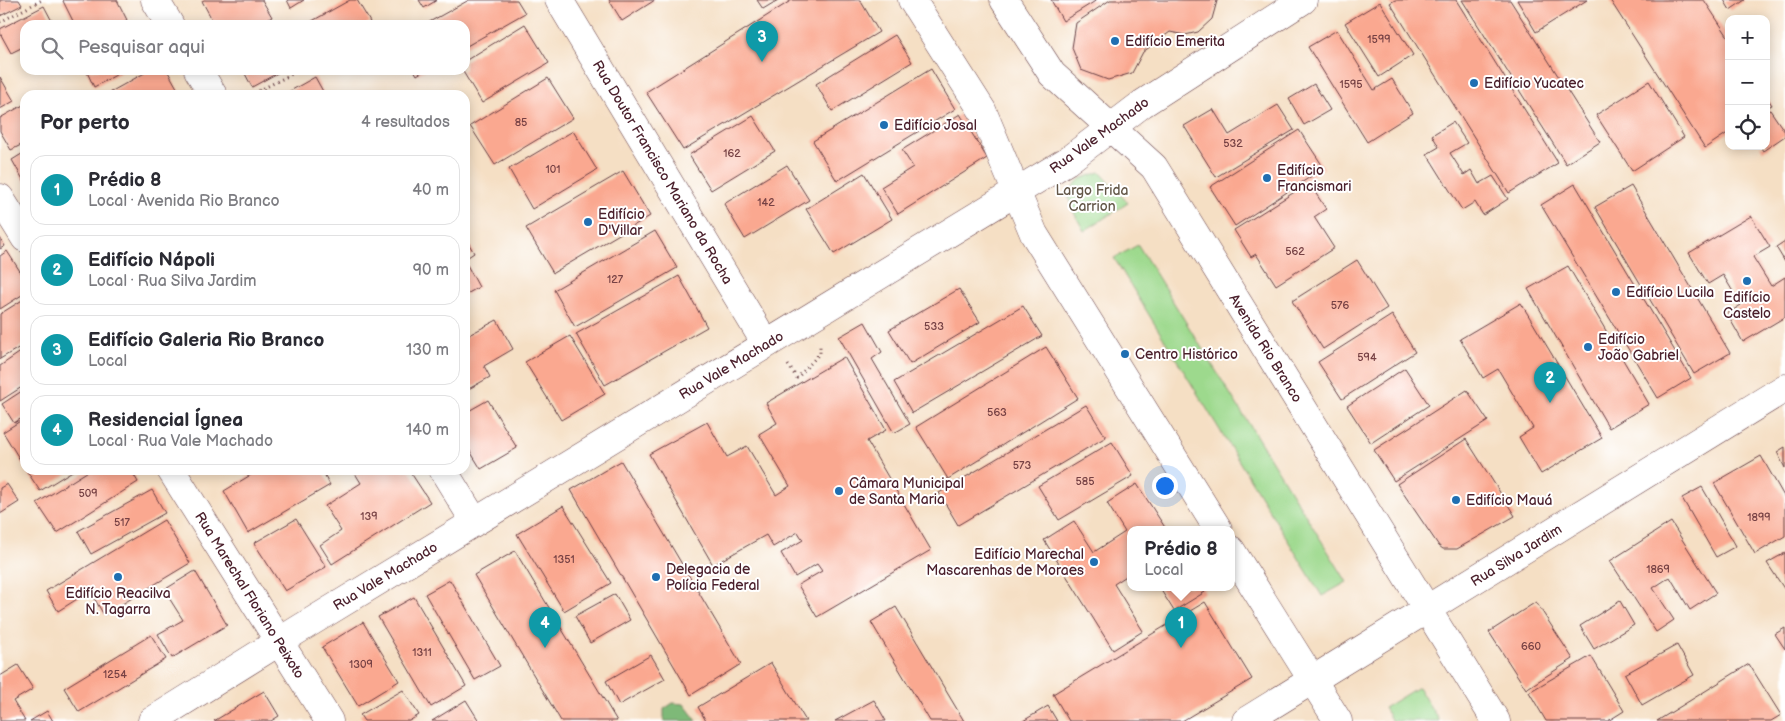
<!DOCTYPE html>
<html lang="pt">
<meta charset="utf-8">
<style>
body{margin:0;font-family:"Balsamiq Sans",sans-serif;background:#f7f7f7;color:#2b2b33}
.controls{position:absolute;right:15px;top:15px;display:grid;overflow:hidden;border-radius:10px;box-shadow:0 2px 12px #0003}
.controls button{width:45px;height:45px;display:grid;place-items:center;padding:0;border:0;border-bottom:1px solid #e1e1e2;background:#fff;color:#2b2b33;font:25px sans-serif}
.you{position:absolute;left:1164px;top:485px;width:18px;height:18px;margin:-12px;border:4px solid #fff;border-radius:50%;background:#1a73e8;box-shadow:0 0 0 8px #1a73e833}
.badge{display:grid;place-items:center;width:32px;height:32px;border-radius:50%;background:#db2777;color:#fff;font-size:16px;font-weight:700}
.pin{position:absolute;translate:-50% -41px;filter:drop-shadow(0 1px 2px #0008)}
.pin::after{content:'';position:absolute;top:26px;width:18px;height:15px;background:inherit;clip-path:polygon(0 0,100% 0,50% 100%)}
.popup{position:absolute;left:1127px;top:526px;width:108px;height:65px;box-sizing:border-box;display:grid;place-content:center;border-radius:10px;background:#fff;filter:drop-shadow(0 1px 4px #0005);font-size:16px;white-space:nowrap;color:#7c7c81}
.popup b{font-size:19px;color:#2b2b33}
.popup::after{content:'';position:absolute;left:50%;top:100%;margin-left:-10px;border:10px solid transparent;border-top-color:#fff}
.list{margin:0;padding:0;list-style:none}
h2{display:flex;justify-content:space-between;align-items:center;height:65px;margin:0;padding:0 20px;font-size:21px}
h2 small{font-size:16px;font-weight:400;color:#7c7c81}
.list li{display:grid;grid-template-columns:32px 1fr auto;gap:15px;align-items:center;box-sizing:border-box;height:70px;margin:0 10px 10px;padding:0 10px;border:1px solid #e1e1e2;border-radius:15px}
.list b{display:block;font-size:19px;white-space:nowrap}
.list p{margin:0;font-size:16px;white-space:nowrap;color:#7c7c81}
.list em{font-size:16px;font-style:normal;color:#7c7c81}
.icon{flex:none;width:28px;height:28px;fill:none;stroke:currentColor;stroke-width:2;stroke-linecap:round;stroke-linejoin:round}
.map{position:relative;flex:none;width:1785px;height:721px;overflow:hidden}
.search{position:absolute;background:#fff;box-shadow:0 2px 12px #0003;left:20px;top:20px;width:450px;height:55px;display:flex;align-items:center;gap:12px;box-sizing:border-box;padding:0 18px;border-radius:15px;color:#7c7c81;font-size:19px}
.panel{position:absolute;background:#fff;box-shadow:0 2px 12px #0003;left:20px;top:90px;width:450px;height:385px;border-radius:15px}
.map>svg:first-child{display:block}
</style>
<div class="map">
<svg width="1785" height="721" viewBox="0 0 1785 721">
<rect width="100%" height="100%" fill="#fff"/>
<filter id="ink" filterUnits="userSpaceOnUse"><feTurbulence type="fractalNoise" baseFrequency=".02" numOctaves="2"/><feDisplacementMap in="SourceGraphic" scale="10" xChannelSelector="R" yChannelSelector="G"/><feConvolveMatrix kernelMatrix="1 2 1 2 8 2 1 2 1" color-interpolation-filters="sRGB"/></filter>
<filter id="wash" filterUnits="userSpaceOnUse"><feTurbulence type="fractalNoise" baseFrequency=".0096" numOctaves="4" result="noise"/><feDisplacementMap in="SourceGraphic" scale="20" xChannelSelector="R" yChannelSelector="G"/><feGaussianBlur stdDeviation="1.12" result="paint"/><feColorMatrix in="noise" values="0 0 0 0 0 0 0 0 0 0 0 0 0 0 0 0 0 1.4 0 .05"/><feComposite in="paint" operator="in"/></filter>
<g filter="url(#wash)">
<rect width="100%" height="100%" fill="#f5dfc4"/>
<path fill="#9dd98d" stroke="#747c5c" d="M 1100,172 L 1128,203 L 1084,231 L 1072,209 L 1067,193 L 1080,179 Z
M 1138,245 L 1347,582 L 1322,596 L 1114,258 Z
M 1418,687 L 1439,721 L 1392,721 L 1384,708 Z"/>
<path fill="#7eb978" stroke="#646c52" d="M 673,703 L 684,704 L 697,721 L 664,721 L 664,709 Z"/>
<g id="blocks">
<path fill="#faa890" d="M 0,0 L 19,0 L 22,5 L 0,16 Z
M 64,0 L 117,0 L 127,20 L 117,25 L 75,25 L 63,1 Z
M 204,0 L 262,0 L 272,17 L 257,25 L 215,25 L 202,1 Z
M 287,0 L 304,0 L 291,8 Z
M 350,0 L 357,0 L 370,22 L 365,25 L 305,25 Z
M 419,0 L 437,0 L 424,8 Z
M 469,0 L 517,0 L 525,13 L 465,47 L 465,25 L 424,25 Z
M 609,0 L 655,0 L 622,21 Z
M 757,0 L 778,0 L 763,9 Z
M 792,0 L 860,0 L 879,32 L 683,150 L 646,92 Z
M 1051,0 L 1097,0 L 1063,21 Z
M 1110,0 L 1217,0 L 1217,1 L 1212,19 L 1198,32 L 1185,35 L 1170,32 L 1143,52 L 1132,73 L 1108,80 L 1081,70 L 1072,48 L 1076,23 Z
M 1395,0 L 1456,0 L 1558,163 L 1509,193 L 1390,3 Z
M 1462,0 L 1510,0 L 1600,142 L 1566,164 Z
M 1517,0 L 1587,0 L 1536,32 Z
M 1610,0 L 1704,0 L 1729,38 L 1729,132 L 1705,148 Z
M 1724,0 L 1745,0 L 1730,10 Z
M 1380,2 L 1413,55 L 1379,77 L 1345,23 Z
M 44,6 L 54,25 L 25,25 L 25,46 L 11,53 L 0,33 L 0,29 Z
M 525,24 L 549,63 L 482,103 L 462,70 L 465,70 L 465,61 Z
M 1337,30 L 1374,90 L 1392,79 L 1413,113 L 1367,142 L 1308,47 Z
M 895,35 L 912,62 L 832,111 L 816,84 Z
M 931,69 L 955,109 L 837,181 L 813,141 Z
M 86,70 L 125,70 L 94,87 Z
M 150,70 L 167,70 L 181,95 L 105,95 Z
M 243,70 L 283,70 L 252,87 Z
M 414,70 L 425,70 L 417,75 Z
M 0,77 L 14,101 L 0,109 Z
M 315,77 L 325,95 L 283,95 Z
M 548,78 L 573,118 L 495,165 L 470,126 Z
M 1649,81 L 1684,137 L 1632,171 L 1596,115 Z
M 1314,84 L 1330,110 L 1304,125 L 1289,99 Z
M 1766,96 L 1772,105 L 1766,108 Z
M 25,104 L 25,143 L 11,150 L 0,131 L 0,118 Z
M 1278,105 L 1294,130 L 1216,177 L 1184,126 L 1213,109 L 1229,135 Z
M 1770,110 L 1785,132 L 1785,136 L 1763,151 L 1760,146 L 1766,146 L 1766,112 Z
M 960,114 L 987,158 L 898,214 L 881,187 L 913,167 L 902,150 Z
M 753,116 L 775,151 L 711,190 L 689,155 Z
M 1453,122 L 1467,143 L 1450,153 L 1464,175 L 1471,170 L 1479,184 L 1493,176 L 1508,199 L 1483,215 L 1475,202 L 1462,210 L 1427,154 L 1439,147 L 1432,135 Z
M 1299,130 L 1324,168 L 1235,226 L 1210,187 Z
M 573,131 L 597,170 L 532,209 L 509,169 Z
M 25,152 L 25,183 L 12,160 Z
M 787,165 L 809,200 L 745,239 L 724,204 Z
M 623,171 L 650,216 L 553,273 L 526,228 Z
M 864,173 L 892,219 L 834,254 L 806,209 Z
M 1309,183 L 1326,209 L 1314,217 L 1334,248 L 1276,285 L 1256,254 L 1251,257 L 1234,230 Z
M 1575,184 L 1691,378 L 1658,398 L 1541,205 Z
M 1631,186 L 1730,353 L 1694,374 L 1595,207 Z
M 1751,216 L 1770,247 L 1753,257 L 1771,286 L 1785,277 L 1785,317 L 1743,342 L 1727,314 L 1741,305 L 1723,275 L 1708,284 L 1689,253 Z
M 655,231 L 677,268 L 575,327 L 554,290 Z
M 465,237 L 474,253 L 465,259 Z
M 0,238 L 5,246 L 0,249 Z
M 1785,241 L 1785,262 L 1776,247 Z
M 7,251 L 25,279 L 25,293 L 0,309 L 0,256 Z
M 1357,260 L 1387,308 L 1323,349 L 1292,301 Z
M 467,265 L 479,287 L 465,295 L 465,266 Z
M 1568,266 L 1649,404 L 1609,428 L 1528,289 Z
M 679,276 L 707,327 L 605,385 L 576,334 Z
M 959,289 L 980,322 L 910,364 L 889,330 Z
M 24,299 L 25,344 L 0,359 L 0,314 Z
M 1521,303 L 1602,438 L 1541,474 L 1519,437 L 1533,428 L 1498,369 L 1483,378 L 1460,339 Z
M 1023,306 L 1042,336 L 912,413 L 894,382 Z
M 1392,315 L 1415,352 L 1342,399 L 1318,362 Z
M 497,320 L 513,349 L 484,366 L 490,377 L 465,391 L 465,337 Z
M 865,322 L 882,352 L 872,359 L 910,424 L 894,433 L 839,337 Z
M 570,336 L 605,394 L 561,420 L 525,362 Z
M 1046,347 L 1078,398 L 948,479 L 916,427 Z
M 25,349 L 25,385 L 0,401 L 0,366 Z
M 844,357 L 886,430 L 867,441 L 931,550 L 817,617 L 798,585 L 822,571 L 817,564 L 795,577 L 781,553 L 803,540 L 798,532 L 773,547 L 766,535 L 713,565 L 649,454 L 707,422 L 727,457 L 747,446 L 776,495 L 790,486 L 759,434 L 777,423 L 766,403 Z
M 1405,368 L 1429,405 L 1371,443 L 1347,406 Z
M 25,389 L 25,416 L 14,423 L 2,404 Z
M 1467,390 L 1488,421 L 1394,481 L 1374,450 Z
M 488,400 L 517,448 L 481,469 L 465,443 L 465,413 Z
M 1086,405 L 1106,437 L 958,525 L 939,493 Z
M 25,418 L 25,468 L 3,432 Z
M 1466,439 L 1515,516 L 1457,549 L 1443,549 L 1439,546 L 1397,484 Z
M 1112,442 L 1133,476 L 1059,520 L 1038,486 Z
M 1785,447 L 1785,468 L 1777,452 Z
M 1761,456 L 1785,498 L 1785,536 L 1755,554 L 1714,483 Z
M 621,461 L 741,664 L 691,695 L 571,490 Z
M 26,470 L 74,470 L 40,491 Z
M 90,470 L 131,470 L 138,482 L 57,533 L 37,503 Z
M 259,470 L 322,470 L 330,485 L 248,533 L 224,491 Z
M 353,470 L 409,470 L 430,502 L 332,564 L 320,545 L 341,531 L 325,506 L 361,483 Z
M 7,484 L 19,502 L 0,514 L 0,488 Z
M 1137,484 L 1166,529 L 1131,529 L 1131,573 L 1114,584 L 1143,631 L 1113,650 L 1044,540 L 1074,521 L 1094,552 L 1125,532 L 1107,503 Z
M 1702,487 L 1736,546 L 1716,557 L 1682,498 Z
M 152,490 L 165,513 L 91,554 L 78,531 Z
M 563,506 L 611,583 L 564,611 L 517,534 Z
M 296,519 L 326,567 L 285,591 L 254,543 Z
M 164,520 L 190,563 L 104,615 L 90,591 L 58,611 L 46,591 Z
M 1671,522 L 1716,593 L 1690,610 L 1670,577 L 1653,588 L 1674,620 L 1656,632 L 1610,561 Z
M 515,551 L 617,721 L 561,721 L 474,575 Z
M 1785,553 L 1785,590 L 1767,563 Z
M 195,571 L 227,625 L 172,658 L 158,634 L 183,620 L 164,590 Z
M 450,580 L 500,666 L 475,680 L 425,594 Z
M 1159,587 L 1202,587 L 1205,592 L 1174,611 Z
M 615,594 L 630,620 L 590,643 L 575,616 Z
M 414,597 L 466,686 L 431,707 L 378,617 Z
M 1620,601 L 1634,625 L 1594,649 L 1580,626 Z
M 1205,602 L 1252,679 L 1182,721 L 1069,721 L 1053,694 Z
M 1536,602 L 1573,659 L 1526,689 L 1489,632 Z
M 896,607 L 964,721 L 930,721 L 871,622 Z
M 363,622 L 399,681 L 358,706 L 322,647 Z
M 1785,628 L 1785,649 L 1775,634 Z
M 151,635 L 166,659 L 79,712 L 64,688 Z
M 1677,645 L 1694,675 L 1642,705 L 1625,674 Z
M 651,655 L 665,679 L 619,705 L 606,681 Z
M 1591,656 L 1624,711 L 1608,721 L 1546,721 L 1529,692 Z
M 771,663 L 806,721 L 706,721 L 698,707 Z
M 1749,664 L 1781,715 L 1771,721 L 1657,721 Z
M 18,665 L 33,689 L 13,701 L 25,721 L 0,721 L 0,676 Z
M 403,690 L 419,715 L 409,721 L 364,721 L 360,715 Z
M 264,691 L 279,716 L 271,721 L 214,721 Z
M 466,700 L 479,721 L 432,721 Z
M 874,700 L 886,721 L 835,721 Z
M 1048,706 L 1057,721 L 1023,721 Z
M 47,711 L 53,721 L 30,721 Z"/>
</g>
</g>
<g filter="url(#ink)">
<use href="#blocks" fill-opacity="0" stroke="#643c42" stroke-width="1"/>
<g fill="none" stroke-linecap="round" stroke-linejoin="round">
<g stroke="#643c42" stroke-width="29">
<path id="minor" d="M 155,0 L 170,25
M 559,0 L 766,344
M 912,0 L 982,110 L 1034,234 L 1218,529
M 1004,0 L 1052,74 L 1154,167 L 1496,721
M 198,70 L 213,95
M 0,198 L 25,238
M 171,470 L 329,721
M 443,470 L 475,522
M 1231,550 L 1338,721
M 152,721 L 301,628 L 1067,161 L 1142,104 L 1303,0
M 1246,721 L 1785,388"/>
</g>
<path stroke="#643c42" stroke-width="3" stroke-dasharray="1 4" stroke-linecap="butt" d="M 0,22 L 42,0
M 250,95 L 298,71
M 788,365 L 797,378 L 820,353 L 820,346"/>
<use href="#minor" stroke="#fff" stroke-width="28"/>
</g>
</g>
<g fill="#1f6fb2" stroke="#fff" stroke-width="2">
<circle cx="1115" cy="41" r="5"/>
<circle cx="1474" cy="83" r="5"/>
<circle cx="884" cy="125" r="5"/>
<circle cx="1267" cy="178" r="5"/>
<circle cx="588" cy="222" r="5"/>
<circle cx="1747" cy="281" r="5"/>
<circle cx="1616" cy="292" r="5"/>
<circle cx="1588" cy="347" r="5"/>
<circle cx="1125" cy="354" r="5"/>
<circle cx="839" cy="491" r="5"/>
<circle cx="1456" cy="500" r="5"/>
<circle cx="1094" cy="562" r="5"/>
<circle cx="118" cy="577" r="5"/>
<circle cx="656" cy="577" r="5"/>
</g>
<g text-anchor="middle" stroke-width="4" stroke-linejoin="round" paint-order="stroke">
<g font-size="11" fill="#764144">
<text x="1379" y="43">1599</text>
<text x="1351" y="88">1595</text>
<text x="521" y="126">85</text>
<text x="1233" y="147">532</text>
<text x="732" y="157">162</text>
<text x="553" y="173">101</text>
<text x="766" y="206">142</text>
<text x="1295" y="255">562</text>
<text x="615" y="283">127</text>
<text x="1340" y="309">576</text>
<text x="934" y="330">533</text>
<text x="1367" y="361">594</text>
<text x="997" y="416">563</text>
<text x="1022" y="469">573</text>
<text x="1085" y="485">585</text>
<text x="88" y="497">509</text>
<text x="369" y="520">139</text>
<text x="1759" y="521">1899</text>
<text x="122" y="526">517</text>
<text x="564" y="563">1351</text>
<text x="1658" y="573">1869</text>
<text x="1531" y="650">660</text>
<text x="422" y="656">1311</text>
<text x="361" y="668">1309</text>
<text x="115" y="678">1254</text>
</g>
<g font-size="14" fill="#4a1f2b" stroke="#fff" text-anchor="start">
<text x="1125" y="46">Edifício Emerita</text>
<text x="1484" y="88">Edifício Yucatec</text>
<text x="894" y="130">Edifício Josal</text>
<text x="1277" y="175">Edifício<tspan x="1277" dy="16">Francismari</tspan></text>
<text x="598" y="219">Edifício<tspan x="598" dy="16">D'Villar</tspan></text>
<text x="1626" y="297">Edifício Lucila</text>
<text x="1747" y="302" text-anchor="middle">Edifício<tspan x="1747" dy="16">Castelo</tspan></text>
<text x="1598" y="344">Edifício<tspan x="1598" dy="16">João Gabriel</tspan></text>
<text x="1135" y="359">Centro Histórico</text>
<text x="849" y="488">Câmara Municipal<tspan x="849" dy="16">de Santa Maria</tspan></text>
<text x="1466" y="505">Edifício Mauá</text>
<text x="1084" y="559" text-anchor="end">Edifício Marechal<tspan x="1084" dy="16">Mascarenhas de Moraes</tspan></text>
<text x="666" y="574">Delegacia de<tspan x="666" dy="16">Polícia Federal</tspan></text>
<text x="118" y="598" text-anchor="middle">Edifício Reacilva<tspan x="118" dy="16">N. Tagarra</tspan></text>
</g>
<g font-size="14" fill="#4a1f2b" stroke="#fff">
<text transform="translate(1099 135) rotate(-36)" y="5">Rua Vale Machado</text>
<text transform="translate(663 172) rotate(59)" y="5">Rua Doutor Francisco Mariano da Rocha</text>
<text transform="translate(1266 348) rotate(58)" y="5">Avenida Rio Branco</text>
<text transform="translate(731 365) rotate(-31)" y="5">Rua Vale Machado</text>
<text transform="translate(1516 555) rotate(-32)" y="5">Rua Silva Jardim</text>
<text transform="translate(385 576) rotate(-31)" y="5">Rua Vale Machado</text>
<text transform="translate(250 595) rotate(58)" y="5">Rua Marechal Floriano Peixoto</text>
</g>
<g font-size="14" fill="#635748" stroke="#fff">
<text x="1092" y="195">Largo Frida<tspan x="1092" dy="16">Carrion</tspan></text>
</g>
</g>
</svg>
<div class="controls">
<button>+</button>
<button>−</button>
<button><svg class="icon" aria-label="locate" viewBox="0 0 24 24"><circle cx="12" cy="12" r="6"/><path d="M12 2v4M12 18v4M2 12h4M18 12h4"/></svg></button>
</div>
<div class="you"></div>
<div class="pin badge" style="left:1181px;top:648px;background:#0f9aa8">1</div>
<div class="popup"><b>Prédio 8</b>Local</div>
<div class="pin badge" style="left:1550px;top:403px;background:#0f9aa8">2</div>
<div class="pin badge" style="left:762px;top:62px;background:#0f9aa8">3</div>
<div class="pin badge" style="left:545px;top:648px;background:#0f9aa8">4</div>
<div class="search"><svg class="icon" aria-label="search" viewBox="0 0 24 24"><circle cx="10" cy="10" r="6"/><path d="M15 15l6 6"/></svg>Pesquisar aqui</div>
<section class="panel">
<h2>Por perto<small>4 resultados</small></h2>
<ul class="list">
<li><span class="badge" style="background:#0f9aa8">1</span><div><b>Prédio 8</b><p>Local · Avenida Rio Branco</p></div><em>40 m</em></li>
<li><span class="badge" style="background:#0f9aa8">2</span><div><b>Edifício Nápoli</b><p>Local · Rua Silva Jardim</p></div><em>90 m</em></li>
<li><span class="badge" style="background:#0f9aa8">3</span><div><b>Edifício Galeria Rio Branco</b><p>Local</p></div><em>130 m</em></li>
<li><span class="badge" style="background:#0f9aa8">4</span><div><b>Residencial Ígnea</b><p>Local · Rua Vale Machado</p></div><em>140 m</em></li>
</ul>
</section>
</div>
